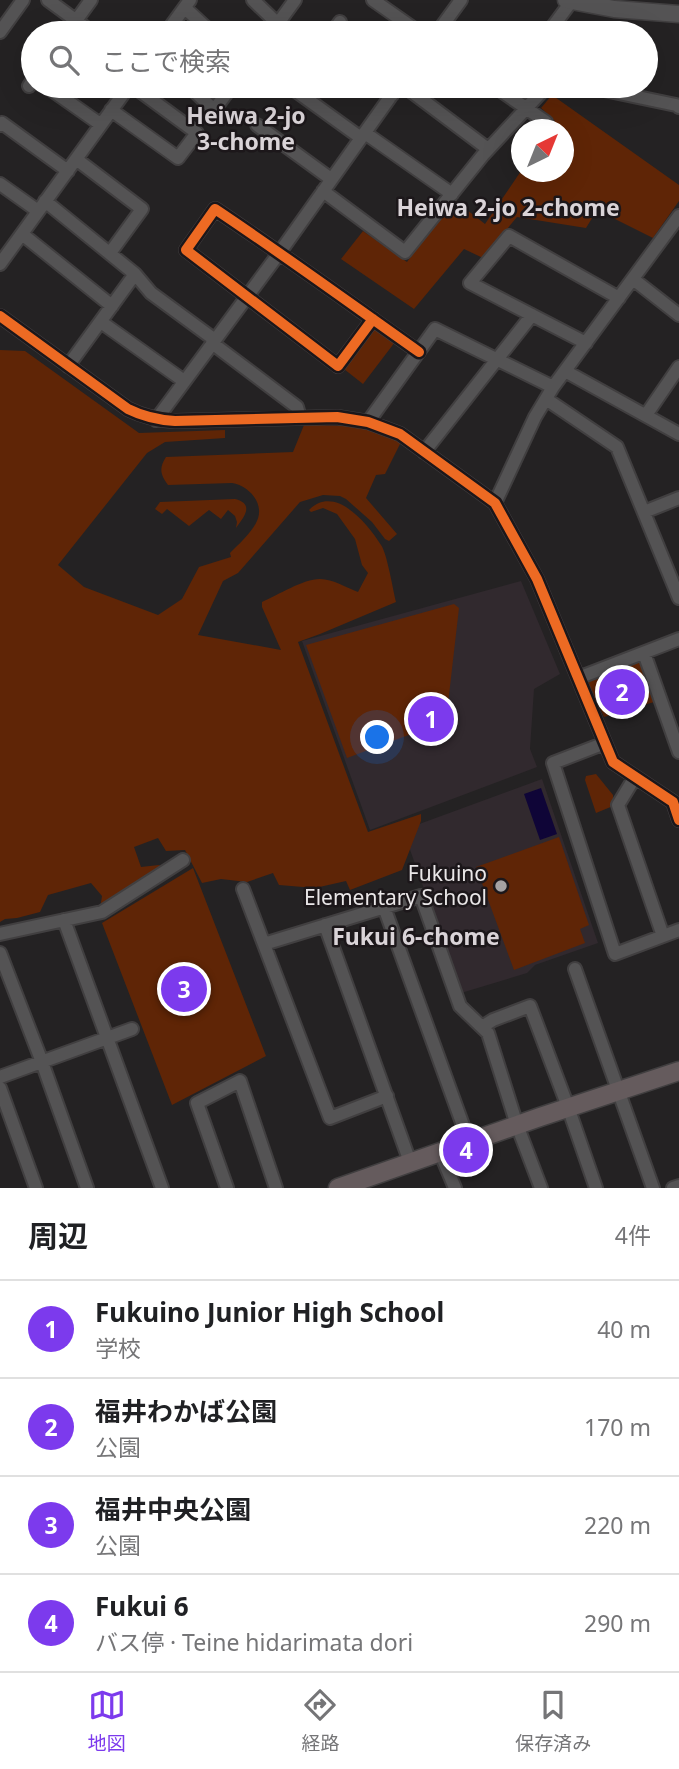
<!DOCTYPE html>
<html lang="ja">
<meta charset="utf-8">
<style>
body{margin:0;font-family:"Noto Sans","Noto Sans JP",sans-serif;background:#f2f2f2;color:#202124}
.compass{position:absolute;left:511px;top:119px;width:63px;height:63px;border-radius:50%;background:#fff;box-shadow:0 7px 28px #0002;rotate:43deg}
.you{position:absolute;left:378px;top:738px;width:24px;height:24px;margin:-18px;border:5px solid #fff;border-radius:50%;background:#1a73e8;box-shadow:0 0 0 10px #1a73e833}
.badge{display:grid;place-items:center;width:46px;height:46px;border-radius:50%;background:#7c3aed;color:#fff;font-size:23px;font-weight:700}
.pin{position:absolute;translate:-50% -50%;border:4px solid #fff;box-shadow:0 2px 7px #0006}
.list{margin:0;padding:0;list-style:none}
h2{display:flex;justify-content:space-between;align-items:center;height:91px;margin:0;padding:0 28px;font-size:30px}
h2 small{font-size:23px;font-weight:400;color:#757577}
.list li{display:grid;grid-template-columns:46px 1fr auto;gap:21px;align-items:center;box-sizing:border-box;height:98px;padding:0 28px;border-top:2px solid #e0e0e0}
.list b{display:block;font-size:26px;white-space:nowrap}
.list p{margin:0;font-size:23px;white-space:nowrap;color:#757577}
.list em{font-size:23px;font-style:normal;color:#757577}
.icon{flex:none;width:38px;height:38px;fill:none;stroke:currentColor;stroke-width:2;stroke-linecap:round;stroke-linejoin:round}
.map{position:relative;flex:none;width:679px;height:1188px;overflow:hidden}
.search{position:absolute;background:#fff;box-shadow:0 7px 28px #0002;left:21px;right:21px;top:21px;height:77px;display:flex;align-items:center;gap:18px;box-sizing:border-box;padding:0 24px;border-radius:38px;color:#757577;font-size:26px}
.sheet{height:483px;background:#fff}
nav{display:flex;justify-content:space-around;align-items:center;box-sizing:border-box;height:98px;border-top:2px solid #e0e0e0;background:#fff;font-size:19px;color:#757577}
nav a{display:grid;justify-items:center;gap:4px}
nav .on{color:#7c3aed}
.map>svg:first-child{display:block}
</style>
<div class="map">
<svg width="679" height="1188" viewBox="0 0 679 1188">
<rect width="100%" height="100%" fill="#242223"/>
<path fill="#31292e" d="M 521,581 L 560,674 L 534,689 L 530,749 L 537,767 L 370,830 L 302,641 Z
M 542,779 L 598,943 L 535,965 L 527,973 L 461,993 L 403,830 Z"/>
<path fill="#5f2506" d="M 552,95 L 679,185 L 679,201 L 653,238 L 597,210 L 586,228 L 517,217 L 483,258 L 464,249 L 414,309 L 341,259 L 363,231 L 407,262 L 453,199 L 485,224 L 521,171 L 564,172 L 564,130 L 549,129 L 555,121 L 541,108 Z
M 376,327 L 395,342 L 363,384 L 344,369 Z
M 0,350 L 25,351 L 139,433 L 225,430 L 225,438 L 165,442 L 147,453 L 58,565 L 84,587 L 158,615 L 182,599 L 199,567 L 231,557 L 230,553 C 238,545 251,533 256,523 C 266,505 250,486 232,483 L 168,485 C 160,474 159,468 166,457 L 293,452 L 304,425 L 352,426 L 380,432 L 401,442 L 385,474 L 376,475 L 366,498 L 397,534 L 389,541 L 385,539 L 372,522 L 346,499 L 340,496 L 323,495 L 300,502 L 238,573 L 223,581 L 198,635 L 281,650 L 262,607 L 262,602 C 278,595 303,579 320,579 C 333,579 347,588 358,592 L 368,573 L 362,565 L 355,539 L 337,514 L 323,508 L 311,512 L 309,510 C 335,484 367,523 381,545 C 387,553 393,590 396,602 L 320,634 L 298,642 L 368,832 L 421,814 L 421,821 L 402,870 L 350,890 L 346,881 L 315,888 L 279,885 L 273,873 L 247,882 L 221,879 L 202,883 L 185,850 L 166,851 L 158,838 L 134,847 L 141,867 L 159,865 L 166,869 L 100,909 L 102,896 L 91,883 L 48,895 L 40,912 L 17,918 L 5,919 L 0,922 Z
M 235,499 C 255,504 244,517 236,528 L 237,522 L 235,516 L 228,510 L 221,519 L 209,510 L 189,526 L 167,509 L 162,514 L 155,509 L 160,502 Z
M 454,604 L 459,608 L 446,721 L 347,758 L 306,645 Z
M 641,662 L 654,702 L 604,717 L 588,682 Z
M 596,774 L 613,795 L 613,806 L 596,813 L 585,780 L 586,776 Z
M 559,837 L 589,925 L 580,929 L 585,943 L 514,970 L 476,867 Z
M 193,868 L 266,1056 L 172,1105 L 102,923 Z"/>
<path fill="#0f0537" d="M 541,788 L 557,834 L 540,840 L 524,794 Z"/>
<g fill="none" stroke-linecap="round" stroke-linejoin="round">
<g stroke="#413f40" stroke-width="16">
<path id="street" d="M 48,0 L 93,33
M 253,0 L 278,24
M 373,0 L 420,33
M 185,8 L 212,33
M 0,32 L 23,0
M 67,33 L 91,0
M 166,33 L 190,0
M 271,33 L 295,0
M 332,33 L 340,22
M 437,33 L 461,0
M 548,33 L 571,2
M 29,86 L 33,80
M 46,86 L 100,124
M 189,86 L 214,110 L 232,86
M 289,86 L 361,138
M 379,86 L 392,95
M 404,86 L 488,149
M 494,86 L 546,122
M 585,86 L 676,105 L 679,107
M 111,110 L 178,158 L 197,133 L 133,86
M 0,125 L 2,123 L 68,171
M 257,125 L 331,179
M 365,133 L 452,194
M 76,159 L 142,209 L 110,253
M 0,184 L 38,211
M 323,191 L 405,252 L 483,155 L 547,86
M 45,201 L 135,274 L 151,293 L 215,340
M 22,234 L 112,306
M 0,264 L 129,86
M 633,279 L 679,315
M 0,316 L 128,409 C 144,417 158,420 175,421 L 337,417 L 368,422 L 400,434 L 495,503 L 537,579 L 613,762 L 673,802 L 679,820
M 373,319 L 338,366 L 186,250 L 215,209 C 284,255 351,304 419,352
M 101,322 L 184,381
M 212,343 L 297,407 L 300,418
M 586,343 L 470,283 L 509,236 L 619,298
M 68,366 L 135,274
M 565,371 L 679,434
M 546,399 L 617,447 L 679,598
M 646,415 L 679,367
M 156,420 L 280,252 L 398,86
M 368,422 L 435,329 L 553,387
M 424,452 L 532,315
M 495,503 L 535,417 L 553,387 L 679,216
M 644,512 L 679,498
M 644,653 L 679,752
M 578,678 L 679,639
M 605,743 L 553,763 L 615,954 L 679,930
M 635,777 L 618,805 L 663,936
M 243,889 L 330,1118 L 387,1096
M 384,907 L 469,1142
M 64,920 L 162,1188
M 325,925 L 410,1162
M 0,934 L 102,912 L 183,860
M 264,944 L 421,896 L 460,1006 L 488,1033 L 517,1125 L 541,1188
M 0,953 L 42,1062 L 87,1188
M 575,969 L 653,1188
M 482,1027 L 493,1020 L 530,1006 L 568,1107 L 596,1188
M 0,1077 L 132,1029
M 0,1088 L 36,1188
M 440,1152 L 455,1188
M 227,1188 L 197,1103 L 240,1081 L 276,1188
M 673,1188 L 679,1186"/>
</g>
<g stroke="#413f40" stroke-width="19">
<path id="secondary" d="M 566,0 L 614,9 L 679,14"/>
</g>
<g stroke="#413f40" stroke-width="21">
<path id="primary" d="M 338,1188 L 540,1117 L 679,1071"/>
</g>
<use href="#street" stroke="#545354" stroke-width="12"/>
<use href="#secondary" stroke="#545354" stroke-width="16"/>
<use href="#primary" stroke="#655b5d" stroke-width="18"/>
<g stroke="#1c171a" stroke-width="15">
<path id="cycleway" d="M 0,316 L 128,409 C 144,417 158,420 175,421 L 337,417 L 368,422 L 400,434 L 495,503 L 537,579 L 613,762 L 673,802 L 679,820
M 373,319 L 338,366 L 186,250 L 215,209 C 284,255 351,304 419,352"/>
</g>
<use href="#cycleway" stroke="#ed6a23" stroke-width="10"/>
</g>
<circle fill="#a5a2a3" stroke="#1c171a" stroke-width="2.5" cx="501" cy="886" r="7"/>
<g text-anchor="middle" stroke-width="5" stroke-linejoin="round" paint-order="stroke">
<g font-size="21" fill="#eae7e8" stroke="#1c171a" text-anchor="end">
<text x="487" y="881">Fukuino<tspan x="487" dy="24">Elementary School</tspan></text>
</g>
<g font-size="23" font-weight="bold" fill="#dad4d8" stroke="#1c171a">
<text x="246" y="124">Heiwa 2-jo<tspan x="246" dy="26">3-chome</tspan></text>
<text x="508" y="216">Heiwa 2-jo 2-chome</text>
<text x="416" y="945">Fukui 6-chome</text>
</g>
</g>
</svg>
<svg class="compass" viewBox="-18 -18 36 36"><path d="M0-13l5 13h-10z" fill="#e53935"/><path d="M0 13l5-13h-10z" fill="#757577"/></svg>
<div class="you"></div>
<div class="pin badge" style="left:431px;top:719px">1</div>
<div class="pin badge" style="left:622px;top:692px">2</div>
<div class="pin badge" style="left:184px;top:989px">3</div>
<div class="pin badge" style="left:466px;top:1150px">4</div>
<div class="search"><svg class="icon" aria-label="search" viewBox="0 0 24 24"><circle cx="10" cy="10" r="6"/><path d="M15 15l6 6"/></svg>ここで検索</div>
</div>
<section class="sheet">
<h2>周辺<small>4件</small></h2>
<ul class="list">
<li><span class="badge">1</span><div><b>Fukuino Junior High School</b><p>学校</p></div><em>40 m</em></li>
<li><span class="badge">2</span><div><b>福井わかば公園</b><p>公園</p></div><em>170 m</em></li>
<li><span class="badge">3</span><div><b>福井中央公園</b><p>公園</p></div><em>220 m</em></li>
<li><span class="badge">4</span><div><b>Fukui 6</b><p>バス停 · Teine hidarimata dori</p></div><em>290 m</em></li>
</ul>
</section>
<nav>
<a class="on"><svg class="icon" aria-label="map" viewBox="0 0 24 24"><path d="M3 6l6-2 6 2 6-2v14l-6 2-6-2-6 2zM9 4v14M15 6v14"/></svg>地図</a>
<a><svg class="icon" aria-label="directions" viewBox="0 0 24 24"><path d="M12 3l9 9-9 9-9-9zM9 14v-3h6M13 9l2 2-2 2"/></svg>経路</a>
<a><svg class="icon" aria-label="saved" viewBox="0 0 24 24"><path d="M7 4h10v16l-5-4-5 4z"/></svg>保存済み</a>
</nav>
